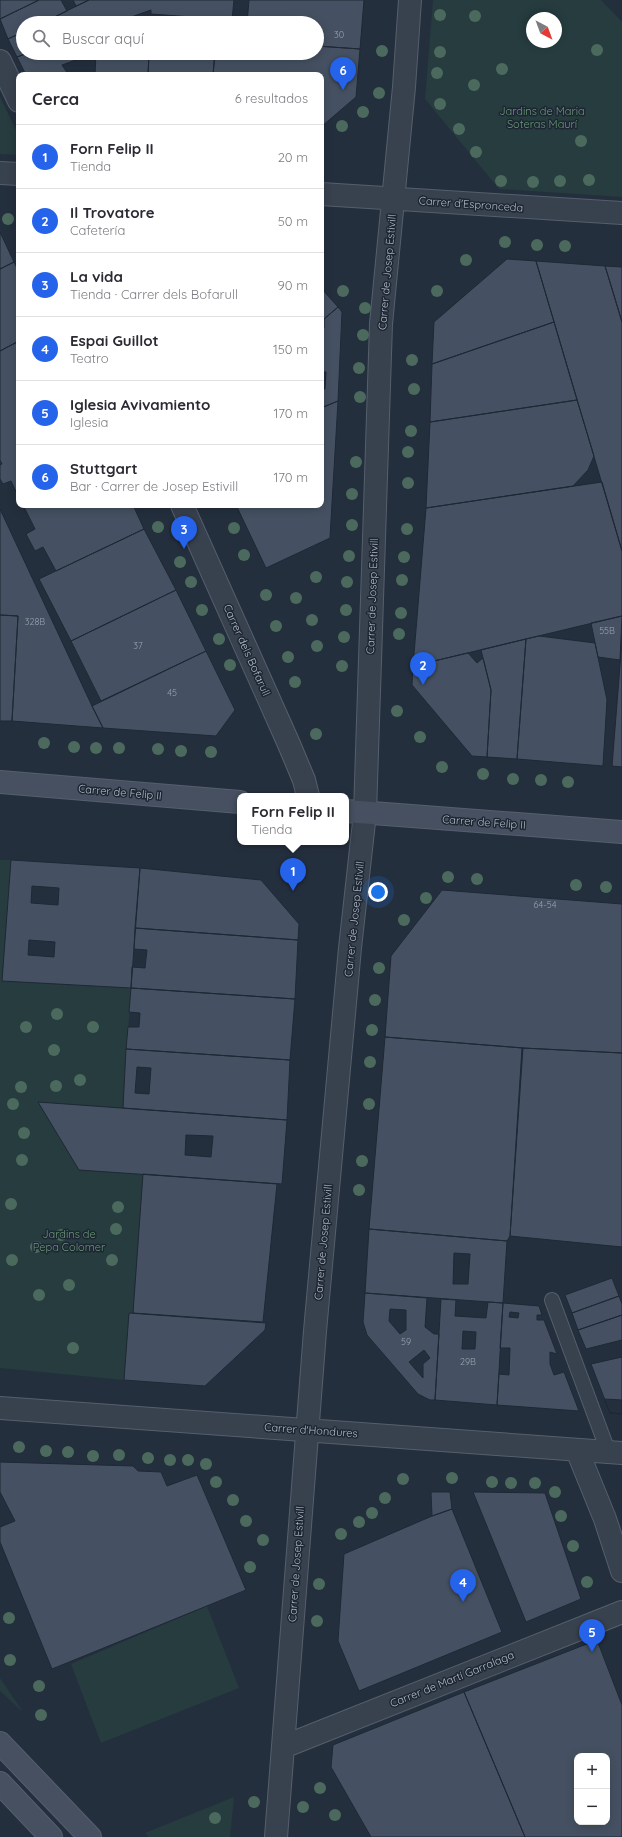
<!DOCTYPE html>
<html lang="es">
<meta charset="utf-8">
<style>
body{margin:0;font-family:Quicksand,sans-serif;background:#f2f2f3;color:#2b2b33}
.controls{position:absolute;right:12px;bottom:12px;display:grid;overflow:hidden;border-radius:8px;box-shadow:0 2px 10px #0003}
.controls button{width:36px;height:36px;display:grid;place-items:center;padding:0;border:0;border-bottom:1px solid #e1e1e2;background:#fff;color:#2b2b33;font:20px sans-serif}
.compass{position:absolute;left:526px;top:12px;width:36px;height:36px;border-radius:50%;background:#fff;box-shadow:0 2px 10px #0003;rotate:139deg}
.you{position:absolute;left:378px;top:892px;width:14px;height:14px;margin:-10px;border:3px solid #fff;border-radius:50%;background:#1a73e8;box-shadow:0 0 0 6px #1a73e833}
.badge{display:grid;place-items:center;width:26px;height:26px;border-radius:50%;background:#2563eb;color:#fff;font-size:13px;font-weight:700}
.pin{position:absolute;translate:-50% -33px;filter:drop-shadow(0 1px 2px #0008)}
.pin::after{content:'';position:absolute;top:21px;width:14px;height:12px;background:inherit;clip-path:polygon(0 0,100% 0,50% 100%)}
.popup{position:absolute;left:237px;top:793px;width:112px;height:52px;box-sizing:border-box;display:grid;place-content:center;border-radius:8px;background:#fff;filter:drop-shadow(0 1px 3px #0005);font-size:13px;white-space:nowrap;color:#7c7c81}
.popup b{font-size:15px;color:#2b2b33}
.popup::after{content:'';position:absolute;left:50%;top:100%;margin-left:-8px;border:8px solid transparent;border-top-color:#fff}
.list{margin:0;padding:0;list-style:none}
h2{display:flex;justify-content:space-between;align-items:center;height:52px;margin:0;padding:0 16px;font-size:17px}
h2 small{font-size:13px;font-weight:400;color:#7c7c81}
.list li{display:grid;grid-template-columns:26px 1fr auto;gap:12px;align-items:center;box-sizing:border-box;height:64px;padding:0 16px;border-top:1px solid #e1e1e2}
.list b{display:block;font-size:15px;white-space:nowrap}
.list p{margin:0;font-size:13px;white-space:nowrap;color:#7c7c81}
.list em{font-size:13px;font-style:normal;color:#7c7c81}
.icon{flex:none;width:22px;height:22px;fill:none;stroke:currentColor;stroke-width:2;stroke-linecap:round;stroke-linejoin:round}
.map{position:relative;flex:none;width:622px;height:1837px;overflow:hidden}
.search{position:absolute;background:#fff;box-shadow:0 2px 10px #0003;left:16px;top:16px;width:308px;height:44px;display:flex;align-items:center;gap:10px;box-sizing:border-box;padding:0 14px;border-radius:22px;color:#7c7c81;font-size:15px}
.panel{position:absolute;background:#fff;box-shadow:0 2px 10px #0003;left:16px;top:72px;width:308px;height:436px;border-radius:8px}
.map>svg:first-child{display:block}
</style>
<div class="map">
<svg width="622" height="1837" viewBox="0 0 622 1837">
<rect width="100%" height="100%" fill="#242f3e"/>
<path fill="#263c3f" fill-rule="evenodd" d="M 433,0 L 601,0 L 622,22 L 622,197 L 499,189 L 425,99 ZM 532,18 L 556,18 L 556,42 L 532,42 Z
M 0,97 L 19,136 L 19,155 L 0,154 Z
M 0,860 L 11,860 L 2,981 L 131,988 L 123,1108 L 38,1102 L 79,1170 L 143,1174 L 133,1313 L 129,1313 L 124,1380 L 0,1368 Z
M 207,1606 L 239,1688 L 101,1743 L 71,1664 Z
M 0,1678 L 23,1712 L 0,1691 Z
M 234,1797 L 230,1837 L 149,1837 L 145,1833 Z"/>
<path fill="#455162" stroke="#1f2835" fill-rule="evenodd" d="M 0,0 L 39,0 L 0,19 Z
M 39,0 L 61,0 L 67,11 L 42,23 L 23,23 L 23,32 L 8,39 L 0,19 Z
M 73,0 L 89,0 L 76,6 Z
M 89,0 L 234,0 L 232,20 L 151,14 L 151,10 L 114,23 L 42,23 Z
M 249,0 L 364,0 L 360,49 L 317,46 L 317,23 L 247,23 Z
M 168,19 L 201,20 L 201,23 L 168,23 Z
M 23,32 L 23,53 L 28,53 L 17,57 L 8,39 Z
M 317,46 L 360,49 L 356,97 L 321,127 L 321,75 L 213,75 L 215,53 L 317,53 Z
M 28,53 L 95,53 L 62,65 L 68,74 L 74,75 L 26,75 L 17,57 Z
M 96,53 L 149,53 L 148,75 L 95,75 Z
M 149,53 L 215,53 L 213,75 L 148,75 Z
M 0,232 L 14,262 L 0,269 Z
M 507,259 L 536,261 L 554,322 L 432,364 L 434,322 Z
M 536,261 L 605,266 L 609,279 L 622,322 L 622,551 Z
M 14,262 L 19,272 L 19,341 L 0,351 L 0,269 Z
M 605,266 L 622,267 L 622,322 L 609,279 Z
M 321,288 L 338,307 L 324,319 L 321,315 Z
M 338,307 L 342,312 L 338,401 L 321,408 L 321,389 L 325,389 L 326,372 L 321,372 L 321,328 L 324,328 L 324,319 Z
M 554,322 L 577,400 L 430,422 L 432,364 Z
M 19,341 L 19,498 L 11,481 L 3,484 L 0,479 L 0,465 L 2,464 L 0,460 L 0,351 Z
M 577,400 L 594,456 L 588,470 L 573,486 L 426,508 L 430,422 Z
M 338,401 L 330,538 L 266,568 L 236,505 L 321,505 L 321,408 Z
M 602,482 L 622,551 L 622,616 L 413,666 L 426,508 Z
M 23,505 L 133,505 L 144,529 L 56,571 L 43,547 L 35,551 L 26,534 L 35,529 Z
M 0,509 L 92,706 L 103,728 L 12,721 L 18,616 L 0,615 Z
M 144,529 L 176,590 L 71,641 L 39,579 Z
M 176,590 L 206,651 L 101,701 L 71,641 Z
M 0,615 L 18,616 L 12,721 L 0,721 Z
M 622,616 L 620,660 L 598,657 L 591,623 Z
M 539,636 L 595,643 L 607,700 L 603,766 L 517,759 L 526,639 Z
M 526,639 L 517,759 L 487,757 L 491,690 L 481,650 Z
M 622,640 L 622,767 L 612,766 Z
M 206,651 L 235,710 L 216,736 L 103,728 L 92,706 Z
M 468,653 L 477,663 L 483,658 L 491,690 L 487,757 L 472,756 L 412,685 L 413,666 Z
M 11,860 L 140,868 L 131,988 L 2,981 ZM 32,886 L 59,888 L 58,905 L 31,903 ZM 29,940 L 55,942 L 54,957 L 28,955 Z
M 140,868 L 261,880 L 299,924 L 298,940 L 135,928 Z
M 442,890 L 622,904 L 622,1053 L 523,1048 L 385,1037 L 391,956 Z
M 135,928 L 298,940 L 295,999 L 131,988 L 132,967 L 145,968 L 147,950 L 134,949 Z
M 131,988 L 295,999 L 290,1060 L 126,1049 L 128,1027 L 139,1027 L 140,1013 L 129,1012 Z
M 385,1037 L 523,1048 L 510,1236 L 507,1241 L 369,1229 Z
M 522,1048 L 622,1053 L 622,1247 L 510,1236 Z
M 126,1049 L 290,1060 L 287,1120 L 123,1108 ZM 137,1067 L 151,1068 L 149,1094 L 135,1093 Z
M 38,1102 L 287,1120 L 282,1184 L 79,1170 ZM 186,1135 L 213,1136 L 211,1157 L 185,1155 Z
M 143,1174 L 277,1184 L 263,1322 L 133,1313 Z
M 369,1229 L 507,1241 L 503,1303 L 365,1293 ZM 454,1253 L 470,1254 L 468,1284 L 453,1284 Z
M 612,1278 L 619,1296 L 572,1313 L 565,1295 Z
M 365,1293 L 427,1298 L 425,1327 L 434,1334 L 439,1334 L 435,1400 L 430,1400 L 418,1394 L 367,1335 L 363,1322 ZM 390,1309 L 406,1310 L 406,1330 L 400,1334 L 389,1321 ZM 424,1350 L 430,1358 L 423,1364 L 423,1378 L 409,1362 Z
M 619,1296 L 622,1304 L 622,1315 L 578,1330 L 572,1313 Z
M 441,1299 L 456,1300 L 455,1316 L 486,1318 L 488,1302 L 503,1303 L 497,1405 L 435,1400 ZM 463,1331 L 476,1332 L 475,1349 L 462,1349 Z
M 503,1303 L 539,1306 L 542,1315 L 537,1315 L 537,1320 L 544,1320 L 557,1354 L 550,1352 L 550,1364 L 554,1375 L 564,1372 L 579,1411 L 497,1405 L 499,1374 L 509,1375 L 510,1348 L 500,1348 ZM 510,1312 L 519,1313 L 518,1318 L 509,1317 Z
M 129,1313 L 225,1320 L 266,1323 L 265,1330 L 205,1386 L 124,1380 Z
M 622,1315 L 622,1340 L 586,1349 L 578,1330 Z
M 622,1357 L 622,1414 L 610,1413 L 591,1364 Z
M 604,1399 L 622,1400 L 622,1414 L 610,1413 Z
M 0,1462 L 133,1466 L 138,1471 L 161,1472 L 167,1486 L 197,1475 L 246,1590 L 52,1669 L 0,1542 L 0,1527 L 15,1521 L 0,1492 Z
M 431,1492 L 450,1492 L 452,1509 L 432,1516 Z
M 473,1492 L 545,1493 L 581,1599 L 526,1622 Z
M 452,1509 L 502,1632 L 359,1691 L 338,1641 L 344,1554 L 432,1516 Z
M 597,1640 L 622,1705 L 622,1837 L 525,1837 L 464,1692 ZM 577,1756 L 607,1756 L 607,1822 L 577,1822 Z
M 464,1692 L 525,1837 L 371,1837 L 331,1767 L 333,1745 Z"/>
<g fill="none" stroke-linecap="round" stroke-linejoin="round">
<g stroke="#565f6c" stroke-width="16">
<path id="lane" d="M 552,1300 L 608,1451"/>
</g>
<g stroke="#565f6c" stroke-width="24">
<path id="street" d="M 0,61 L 19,101
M 0,173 L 19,174
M 321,194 L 622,213
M 182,505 L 288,742 L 304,780 L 308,796
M 0,1408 L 622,1453
M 577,1450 L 605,1519 L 622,1571
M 283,1747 L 622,1612
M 276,1837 L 315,1331 L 350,948 L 365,813 L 381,324 L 404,87 L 410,0"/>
</g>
<g stroke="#565f6c" stroke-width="24">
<path id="secondary" d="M 0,782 L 240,802
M 346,811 L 622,832
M 0,1743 L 90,1837
M 0,1783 L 51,1837"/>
</g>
<use href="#lane" stroke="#38414e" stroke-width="14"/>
<use href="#street" stroke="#38414e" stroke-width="22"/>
<use href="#secondary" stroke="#465061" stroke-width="22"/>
</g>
<g fill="#4b6a5d">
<circle cx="440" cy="15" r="6"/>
<circle cx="475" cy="16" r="6"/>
<circle cx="597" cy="50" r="6"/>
<circle cx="382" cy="51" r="6"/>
<circle cx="440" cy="52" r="6"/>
<circle cx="502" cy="69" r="6"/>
<circle cx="437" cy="73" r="6"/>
<circle cx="474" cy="85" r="6"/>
<circle cx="379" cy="93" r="6"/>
<circle cx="440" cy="104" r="6"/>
<circle cx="363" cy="112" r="6"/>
<circle cx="342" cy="126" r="6"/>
<circle cx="459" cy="129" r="6"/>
<circle cx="581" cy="141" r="6"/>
<circle cx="476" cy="152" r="6"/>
<circle cx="589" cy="180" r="6"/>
<circle cx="501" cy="181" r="6"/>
<circle cx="560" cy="181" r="6"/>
<circle cx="533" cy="182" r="6"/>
<circle cx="8" cy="219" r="6"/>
<circle cx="505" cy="242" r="6"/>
<circle cx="537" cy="245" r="6"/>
<circle cx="565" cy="246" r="6"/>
<circle cx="466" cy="260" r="6"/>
<circle cx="343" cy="291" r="6"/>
<circle cx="437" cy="291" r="6"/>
<circle cx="365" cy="308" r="6"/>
<circle cx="363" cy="335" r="6"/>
<circle cx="412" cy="360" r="6"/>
<circle cx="359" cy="368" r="6"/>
<circle cx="414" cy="389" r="6"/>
<circle cx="360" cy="397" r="6"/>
<circle cx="411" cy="431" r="6"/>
<circle cx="408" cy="452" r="6"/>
<circle cx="356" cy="462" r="6"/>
<circle cx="408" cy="483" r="6"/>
<circle cx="352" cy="494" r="6"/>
<circle cx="352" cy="525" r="6"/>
<circle cx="158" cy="527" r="6"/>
<circle cx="234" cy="528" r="6"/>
<circle cx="407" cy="529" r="6"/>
<circle cx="244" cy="555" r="6"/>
<circle cx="349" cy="556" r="6"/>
<circle cx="404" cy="557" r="6"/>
<circle cx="180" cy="562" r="6"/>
<circle cx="316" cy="577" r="6"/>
<circle cx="402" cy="580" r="6"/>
<circle cx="191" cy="582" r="6"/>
<circle cx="347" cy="582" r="6"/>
<circle cx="266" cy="595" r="6"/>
<circle cx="296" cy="598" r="6"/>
<circle cx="202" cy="610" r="6"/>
<circle cx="346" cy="610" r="6"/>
<circle cx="401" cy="613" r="6"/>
<circle cx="312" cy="620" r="6"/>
<circle cx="276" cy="626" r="6"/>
<circle cx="399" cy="634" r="6"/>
<circle cx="344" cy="637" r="6"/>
<circle cx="219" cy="639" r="6"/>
<circle cx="317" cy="646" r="6"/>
<circle cx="288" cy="657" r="6"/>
<circle cx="230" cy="665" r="6"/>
<circle cx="342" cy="666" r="6"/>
<circle cx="295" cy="682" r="6"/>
<circle cx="397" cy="711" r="6"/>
<circle cx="316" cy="734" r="6"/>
<circle cx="420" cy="737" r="6"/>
<circle cx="44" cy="743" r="6"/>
<circle cx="74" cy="747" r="6"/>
<circle cx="96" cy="748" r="6"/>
<circle cx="119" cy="748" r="6"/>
<circle cx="158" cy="749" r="6"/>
<circle cx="181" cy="751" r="6"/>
<circle cx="211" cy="752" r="6"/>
<circle cx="442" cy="767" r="6"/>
<circle cx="483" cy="774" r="6"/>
<circle cx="513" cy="779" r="6"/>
<circle cx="541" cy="780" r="6"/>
<circle cx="568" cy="782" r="6"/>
<circle cx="448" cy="877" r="6"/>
<circle cx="477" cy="879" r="6"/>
<circle cx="576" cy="885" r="6"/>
<circle cx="606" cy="887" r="6"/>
<circle cx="426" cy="898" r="6"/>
<circle cx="404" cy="920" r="6"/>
<circle cx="379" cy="968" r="6"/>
<circle cx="375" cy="1000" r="6"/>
<circle cx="57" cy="1014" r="6"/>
<circle cx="26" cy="1027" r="6"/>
<circle cx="93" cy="1027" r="6"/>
<circle cx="372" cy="1030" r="6"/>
<circle cx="54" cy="1050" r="6"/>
<circle cx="370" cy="1062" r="6"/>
<circle cx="80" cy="1080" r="6"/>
<circle cx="56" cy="1086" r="6"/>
<circle cx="21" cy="1087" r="6"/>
<circle cx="13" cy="1104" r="6"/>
<circle cx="369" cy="1104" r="6"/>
<circle cx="24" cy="1133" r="6"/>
<circle cx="22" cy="1160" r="6"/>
<circle cx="362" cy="1161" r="6"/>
<circle cx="359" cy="1190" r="6"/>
<circle cx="11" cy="1204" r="6"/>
<circle cx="118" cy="1207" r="6"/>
<circle cx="116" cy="1229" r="6"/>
<circle cx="61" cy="1235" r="6"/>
<circle cx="36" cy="1247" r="6"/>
<circle cx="12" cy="1260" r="6"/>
<circle cx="112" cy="1260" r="6"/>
<circle cx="69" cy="1285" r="6"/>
<circle cx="39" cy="1295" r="6"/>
<circle cx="73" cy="1348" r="6"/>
<circle cx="19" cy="1447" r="6"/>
<circle cx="46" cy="1451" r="6"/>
<circle cx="68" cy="1452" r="6"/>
<circle cx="119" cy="1455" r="6"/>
<circle cx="93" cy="1456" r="6"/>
<circle cx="148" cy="1458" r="6"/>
<circle cx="170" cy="1460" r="6"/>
<circle cx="188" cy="1460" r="6"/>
<circle cx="206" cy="1464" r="6"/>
<circle cx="452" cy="1478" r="6"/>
<circle cx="403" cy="1479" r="6"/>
<circle cx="216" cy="1482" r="6"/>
<circle cx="492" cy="1482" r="6"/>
<circle cx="511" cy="1483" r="6"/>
<circle cx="535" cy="1483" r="6"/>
<circle cx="555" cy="1492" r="6"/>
<circle cx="385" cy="1498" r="6"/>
<circle cx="233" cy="1500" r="6"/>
<circle cx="372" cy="1513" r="6"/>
<circle cx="561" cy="1516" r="6"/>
<circle cx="246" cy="1521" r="6"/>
<circle cx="359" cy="1522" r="6"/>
<circle cx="341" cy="1534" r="6"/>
<circle cx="263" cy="1540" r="6"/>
<circle cx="573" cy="1546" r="6"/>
<circle cx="250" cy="1567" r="6"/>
<circle cx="587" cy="1582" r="6"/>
<circle cx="319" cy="1584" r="6"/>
<circle cx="9" cy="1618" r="6"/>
<circle cx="317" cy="1621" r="6"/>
<circle cx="10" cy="1660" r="6"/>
<circle cx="39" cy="1686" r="6"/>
<circle cx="41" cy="1715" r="6"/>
<circle cx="320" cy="1788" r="6"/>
<circle cx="254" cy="1802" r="6"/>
<circle cx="303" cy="1807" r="6"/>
<circle cx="335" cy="1815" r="6"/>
<circle cx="215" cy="1818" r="6"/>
</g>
<g text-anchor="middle" stroke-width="3" stroke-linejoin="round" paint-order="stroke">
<g font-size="9" fill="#98a1af">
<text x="339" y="38">30</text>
<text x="35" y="625">328B</text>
<text x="607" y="634">55B</text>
<text x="138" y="649">37</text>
<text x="172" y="696">45</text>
<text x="545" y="908">64-54</text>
<text x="406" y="1345">59</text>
<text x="468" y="1365">29B</text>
</g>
<g font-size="11" fill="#6b9a76" stroke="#1d2633">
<text x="542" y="115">Jardins de Maria<tspan x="542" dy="13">Soteras Maurí</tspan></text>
<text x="69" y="1238">Jardins de<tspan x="69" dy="13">Pepa Colomer</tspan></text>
</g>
<g font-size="11" fill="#b4bcc9" stroke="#1d2633">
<text transform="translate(471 204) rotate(4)" y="4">Carrer d'Espronceda</text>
<text transform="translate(387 272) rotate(-85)" y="4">Carrer de Josep Estivill</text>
<text transform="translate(372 596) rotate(-88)" y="4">Carrer de Josep Estivill</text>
<text transform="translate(247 650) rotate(66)" y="4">Carrer dels Bofarull</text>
<text transform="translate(120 792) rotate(5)" y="4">Carrer de Felip II</text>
<text transform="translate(484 822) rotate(4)" y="4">Carrer de Felip II</text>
<text transform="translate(354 919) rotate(-84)" y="4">Carrer de Josep Estivill</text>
<text transform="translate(323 1242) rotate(-85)" y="4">Carrer de Josep Estivill</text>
<text transform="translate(311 1430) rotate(4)" y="4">Carrer d'Hondures</text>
<text transform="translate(296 1564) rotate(-86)" y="4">Carrer de Josep Estivill</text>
<text transform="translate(452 1679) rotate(-22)" y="4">Carrer de Martí Garralaga</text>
</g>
</g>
</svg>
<div class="controls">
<button>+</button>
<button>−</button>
</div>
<svg class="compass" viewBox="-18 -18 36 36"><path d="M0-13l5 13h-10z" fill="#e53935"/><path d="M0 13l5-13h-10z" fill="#7c7c81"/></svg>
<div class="you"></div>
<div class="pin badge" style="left:293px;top:891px">1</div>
<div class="popup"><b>Forn Felip II</b>Tienda</div>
<div class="pin badge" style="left:423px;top:685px">2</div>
<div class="pin badge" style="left:184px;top:549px">3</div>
<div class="pin badge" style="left:463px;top:1602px">4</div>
<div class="pin badge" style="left:592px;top:1652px">5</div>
<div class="pin badge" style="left:343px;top:90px">6</div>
<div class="search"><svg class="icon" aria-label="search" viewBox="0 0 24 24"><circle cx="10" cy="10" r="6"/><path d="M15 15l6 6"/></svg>Buscar aquí</div>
<section class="panel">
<h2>Cerca<small>6 resultados</small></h2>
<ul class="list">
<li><span class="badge">1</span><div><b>Forn Felip II</b><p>Tienda</p></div><em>20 m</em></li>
<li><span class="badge">2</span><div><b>Il Trovatore</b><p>Cafetería</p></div><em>50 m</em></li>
<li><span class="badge">3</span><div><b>La vida</b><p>Tienda · Carrer dels Bofarull</p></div><em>90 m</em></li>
<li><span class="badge">4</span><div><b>Espai Guillot</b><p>Teatro</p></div><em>150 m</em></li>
<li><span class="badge">5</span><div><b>Iglesia Avivamiento</b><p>Iglesia</p></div><em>170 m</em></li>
<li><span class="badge">6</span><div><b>Stuttgart</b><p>Bar · Carrer de Josep Estivill</p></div><em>170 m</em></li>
</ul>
</section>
</div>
